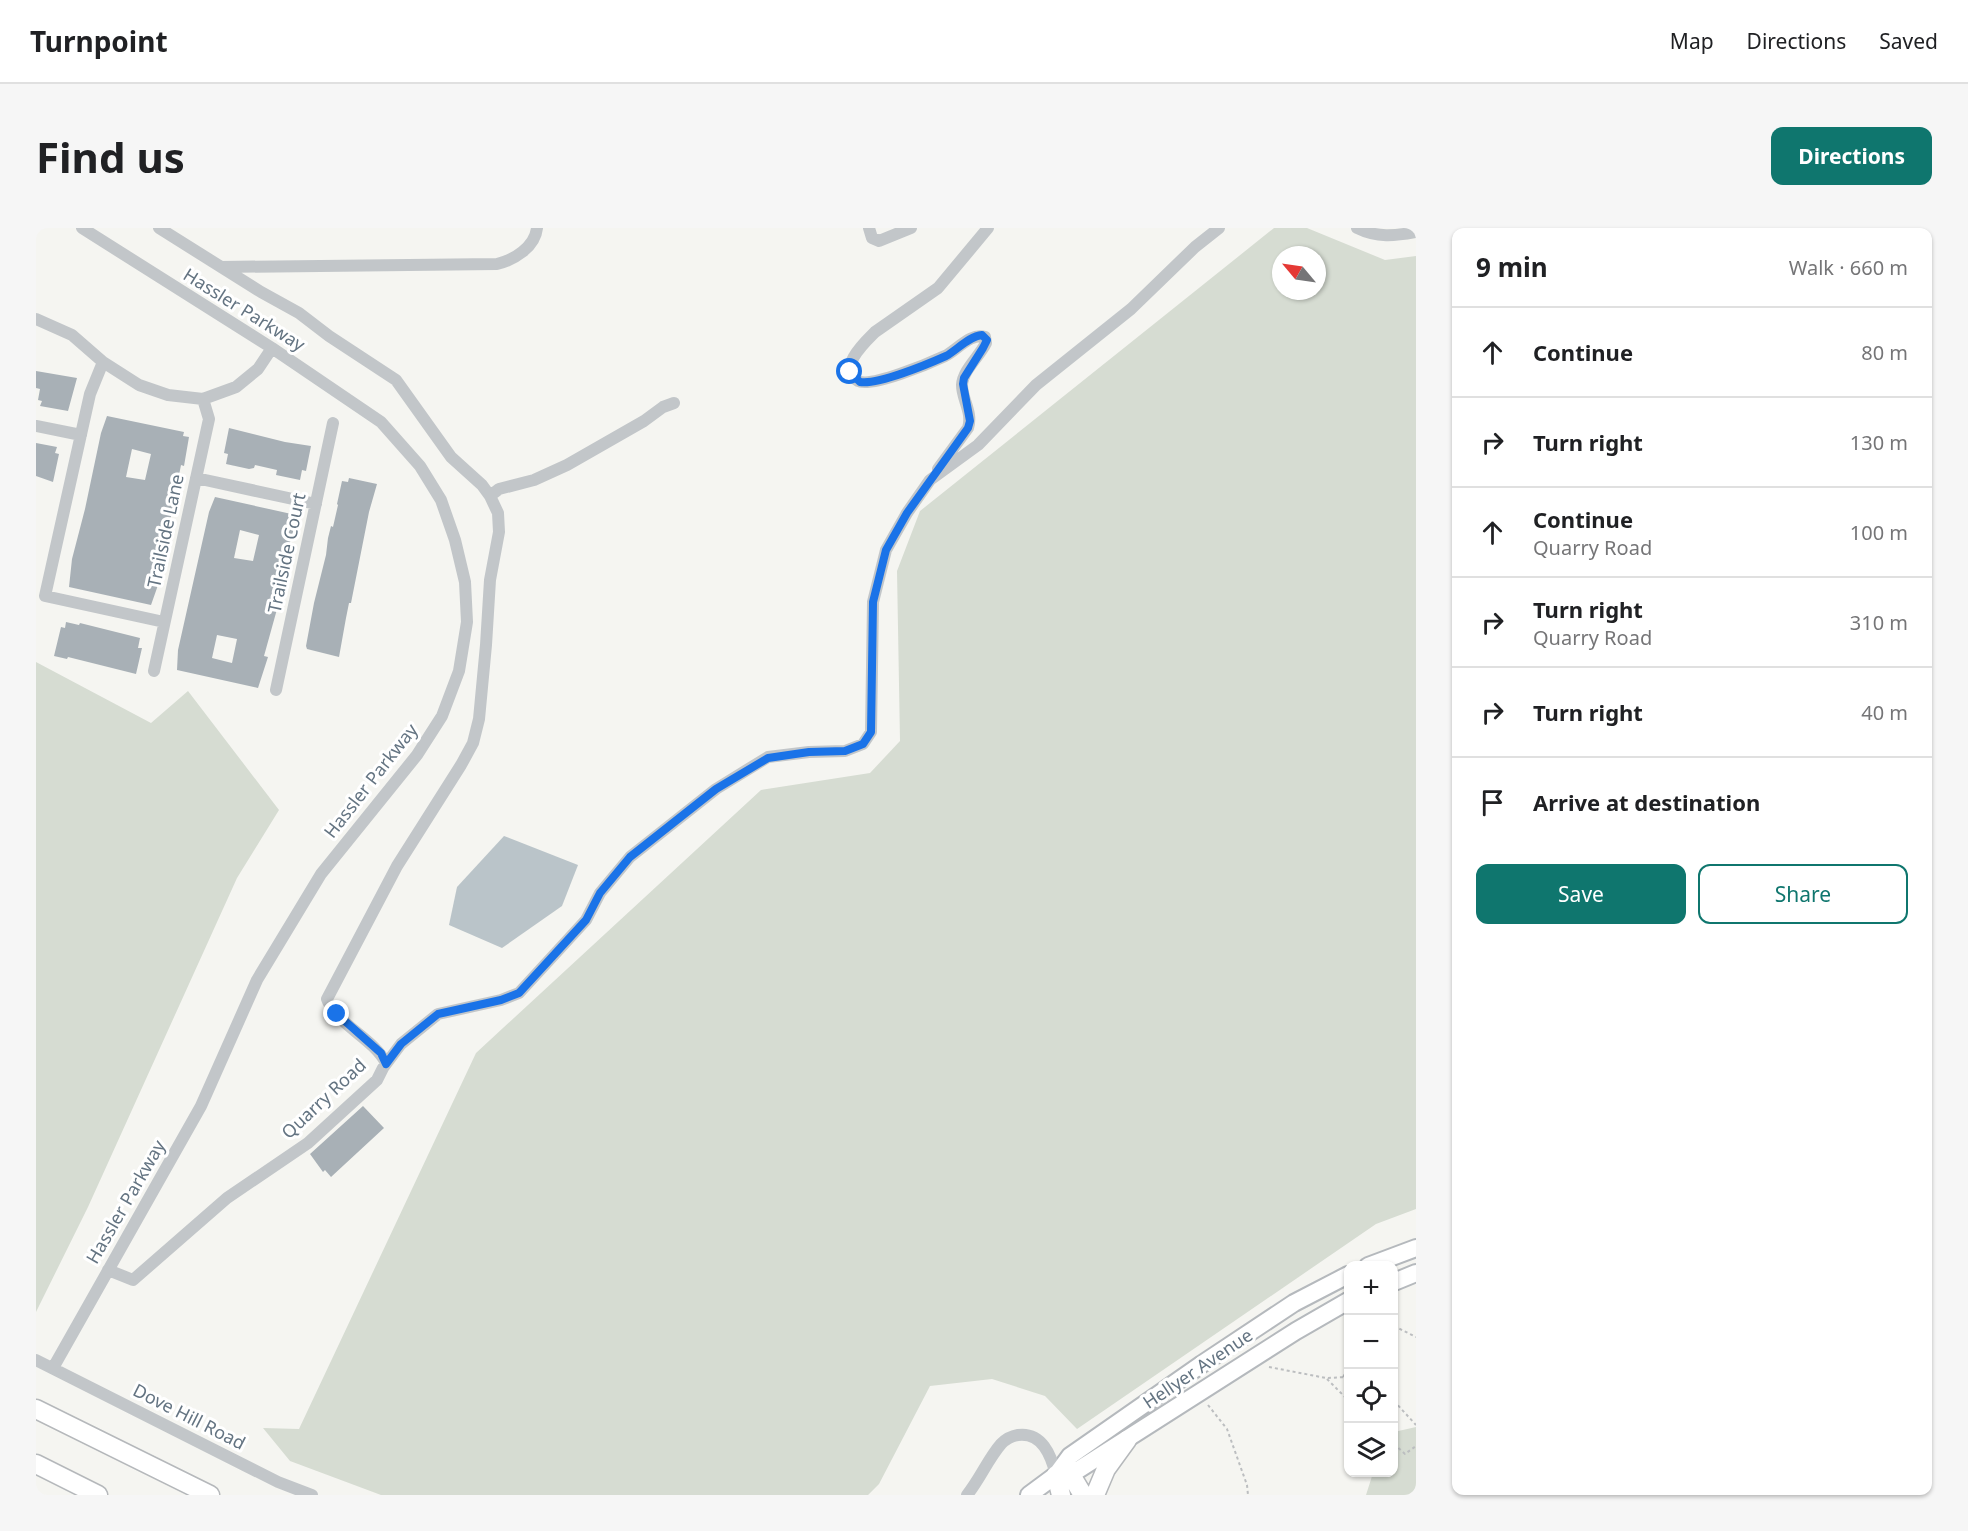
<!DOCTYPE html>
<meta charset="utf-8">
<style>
body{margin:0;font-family:"Noto Sans",sans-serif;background:#f6f6f6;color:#202124}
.controls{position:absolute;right:18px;bottom:18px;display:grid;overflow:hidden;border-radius:12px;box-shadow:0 2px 4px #0004}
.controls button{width:54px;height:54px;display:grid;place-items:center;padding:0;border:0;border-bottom:2px solid #e0e0e0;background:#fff;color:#202124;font:30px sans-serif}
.compass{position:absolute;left:1236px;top:18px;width:54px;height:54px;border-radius:50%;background:#fff;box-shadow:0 2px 4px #0004;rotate:299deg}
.stop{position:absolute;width:18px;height:18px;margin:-14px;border:4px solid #1a73e8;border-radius:50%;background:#fff}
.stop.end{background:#1a73e8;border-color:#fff;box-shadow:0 2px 6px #0008}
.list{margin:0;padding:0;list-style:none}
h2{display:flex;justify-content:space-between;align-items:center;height:78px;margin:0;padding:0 24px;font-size:26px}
h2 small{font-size:20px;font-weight:400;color:#757577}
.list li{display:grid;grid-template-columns:39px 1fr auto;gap:18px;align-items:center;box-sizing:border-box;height:90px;padding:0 24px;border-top:2px solid #e0e0e0}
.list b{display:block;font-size:22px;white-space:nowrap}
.list p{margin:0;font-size:20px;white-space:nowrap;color:#757577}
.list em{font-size:20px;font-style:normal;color:#757577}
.actions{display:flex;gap:12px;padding:18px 24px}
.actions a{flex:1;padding:14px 0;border:2px solid #0f766e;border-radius:12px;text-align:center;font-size:21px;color:#0f766e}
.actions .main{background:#0f766e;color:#fff}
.icon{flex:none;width:33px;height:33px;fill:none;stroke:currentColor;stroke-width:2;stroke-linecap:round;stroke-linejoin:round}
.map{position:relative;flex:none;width:1380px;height:1267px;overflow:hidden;border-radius:12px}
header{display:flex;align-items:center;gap:36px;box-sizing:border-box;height:84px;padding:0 30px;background:#fff;border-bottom:2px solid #e0e0e0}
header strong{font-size:28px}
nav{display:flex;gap:33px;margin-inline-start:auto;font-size:21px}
.intro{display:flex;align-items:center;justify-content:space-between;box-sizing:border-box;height:144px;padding:0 36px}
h1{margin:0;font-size:42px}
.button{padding:15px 27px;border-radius:12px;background:#0f766e;color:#fff;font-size:21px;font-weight:700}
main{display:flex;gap:36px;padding:0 36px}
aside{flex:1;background:#fff;border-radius:12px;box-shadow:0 2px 4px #0004}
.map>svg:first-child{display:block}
</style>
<header>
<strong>Turnpoint</strong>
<nav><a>Map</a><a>Directions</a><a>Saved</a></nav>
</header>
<div class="intro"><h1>Find us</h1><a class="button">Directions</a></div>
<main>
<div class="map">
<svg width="1380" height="1267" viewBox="0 0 1380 1267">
<rect width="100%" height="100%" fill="#f5f5f1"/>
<path fill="#d6dcd2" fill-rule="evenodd" d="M 1238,0 L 1271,0 L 1349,32 L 1380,28 L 1380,981 L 1340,996 L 1041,1201 L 1009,1168 L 956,1151 L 894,1158 L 843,1256 L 832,1267 L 345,1267 L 254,1233 L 227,1200 L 263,1201 L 440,825 L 725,562 L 834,545 L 864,513 L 861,343 L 884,283 ZM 1245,27 L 1281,27 L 1281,63 L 1245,63 Z
M 0,434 L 115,495 L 152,463 L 243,582 L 201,650 L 52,979 L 0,1084 Z
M 1380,1199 L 1380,1267 L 1330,1267 L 1337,1245 L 1358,1244 L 1358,1204 Z"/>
<path fill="#bac4c9" d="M 468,608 L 542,637 L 526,678 L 466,720 L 413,697 L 421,659 Z"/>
<path fill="#a8b0b6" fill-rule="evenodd" d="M 0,143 L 41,150 L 32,183 L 4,178 L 6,173 L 2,172 L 4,161 L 0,160 Z
M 71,188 L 148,204 L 147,208 L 153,209 L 148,238 L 145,237 L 131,309 L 121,345 L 124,346 L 121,360 L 115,377 L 33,359 L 36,331 L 49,281 L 65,205 ZM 96,221 L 115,226 L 109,252 L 90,249 Z
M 193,200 L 249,214 L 275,218 L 270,243 L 266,242 L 264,252 L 240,247 L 241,242 L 219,237 L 218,240 L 213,241 L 190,236 L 192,226 L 188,225 Z
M 0,215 L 21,219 L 19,225 L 23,226 L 17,254 L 0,248 Z
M 313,250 L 341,256 L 333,284 L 315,375 L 313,375 L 310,390 L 303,429 L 271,421 L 270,418 L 278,375 L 290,327 L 292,310 L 295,298 L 297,299 L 302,277 L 301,276 L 306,253 L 312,254 Z
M 179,269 L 260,287 L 258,300 L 248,336 L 250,337 L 243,374 L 228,428 L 232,429 L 222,460 L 141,442 L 142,422 L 173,284 ZM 204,302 L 223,307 L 217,333 L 198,330 ZM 181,407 L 201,411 L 196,435 L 176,430 Z
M 30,394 L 43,397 L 44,395 L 104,410 L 102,420 L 106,420 L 100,446 L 32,429 L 31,431 L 18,428 L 25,399 L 29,400 Z
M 327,878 L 348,900 L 295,949 L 289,942 L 287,944 L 274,926 Z"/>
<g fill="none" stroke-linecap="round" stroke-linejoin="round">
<g stroke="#b5b9bd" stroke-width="20">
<path id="major" d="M 1332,1038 L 1380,1020
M 1358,1054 L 1380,1045
M 1020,1247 L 1042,1242 L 1260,1103 L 1312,1073
M 993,1267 L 1020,1247 L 1034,1228 L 1166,1136 L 1258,1075 L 1312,1047"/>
</g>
<g stroke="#b5b8bb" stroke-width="21">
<path id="highway" d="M 0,1181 L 174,1267
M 0,1236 L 62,1267
M 1025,1267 L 1020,1247 L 1038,1252 L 1047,1267
M 1059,1267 L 1070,1241 L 1091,1212"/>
</g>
<path stroke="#bcbec0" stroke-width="2" stroke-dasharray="3 3" stroke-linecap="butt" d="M 1358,1098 L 1380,1109
M 1233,1139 L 1290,1150 L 1312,1149
M 1307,1149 L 1312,1141
M 1291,1151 L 1312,1172
M 1358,1173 L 1380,1197
M 1172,1177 L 1191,1201 L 1211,1257 L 1212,1267
M 1358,1216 L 1369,1226 L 1380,1218"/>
<path stroke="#c2c6c9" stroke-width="12" d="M 123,0 L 225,64 L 263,85 L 293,108 L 360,152 L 415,229 L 446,257 L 454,268 L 462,285 L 463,304 L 454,352 L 450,417 L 443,491 L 437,515 L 425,537 L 361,638 L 291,771 C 300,796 337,810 350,835
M 833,0 L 836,10 L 843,13 L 875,0
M 1321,0 C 1341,10 1359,8 1380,4
M 185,39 L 461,36 C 478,32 499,19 501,0
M 0,91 L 36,107 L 67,134 L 103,157 L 132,167 L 167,171 L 200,159 L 222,141 L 236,120
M 67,134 L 54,166 L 9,368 L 128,394
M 0,198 L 45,207
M 902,241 L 932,200 C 937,184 926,172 926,157 C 927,142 943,129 950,115 L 949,109 C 935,104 921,122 909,128 C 894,135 835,160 822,153 C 801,140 828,115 839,104 L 902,60 L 952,0
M 160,250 L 280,276
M 454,268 L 463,261 L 498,252 L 531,237 L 608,193 L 627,179 L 638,175
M 118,443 L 173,191 L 167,171
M 240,462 L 297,195
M 72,1042 L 97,1052 L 191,970 L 272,915 L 341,852 L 347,840 L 365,816 L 402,786 L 465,772 L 483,765 L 550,692 L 564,665 L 594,629 L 680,561 L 732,529 L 773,524 L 809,523 L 827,516 L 835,504 L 837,374 L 850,322 L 871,285 L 894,252 L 942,217 L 1000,157 L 1095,81 L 1159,19 L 1183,0
M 0,1132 L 242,1254 L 276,1267
M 17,1140 L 165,878 L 221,752 L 285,646 L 381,527 L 406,488 L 423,443 L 431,394 L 429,354 L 419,312 L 405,272 L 384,238 L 345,194 L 236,120 L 46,0
M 931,1267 C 944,1251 952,1231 965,1216 C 970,1211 976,1208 982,1207 C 1006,1204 1015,1227 1020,1247"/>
<use href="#major" stroke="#fff" stroke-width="16"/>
<use href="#highway" stroke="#fff" stroke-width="18"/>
</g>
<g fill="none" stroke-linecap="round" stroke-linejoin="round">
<path stroke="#1a73e8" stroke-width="8" d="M 301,786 L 345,825 L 350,836 L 365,816 L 402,786 L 465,772 L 483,765 L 550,692 L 564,665 L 594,629 L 680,561 L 732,530 L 773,524 L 809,523 L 827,516 L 835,504 L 837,374 L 850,322 L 871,285 L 932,200 L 934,193 L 927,156 L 928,150 L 947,120 L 951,112 L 946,107 C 933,108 921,122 910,128 C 892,136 842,157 824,154 L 814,144"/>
</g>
<g text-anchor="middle" stroke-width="6" stroke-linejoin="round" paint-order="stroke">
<g font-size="18" fill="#647482" stroke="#fff">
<text transform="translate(208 82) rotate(32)" y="6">Hassler Parkway</text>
<text transform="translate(130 303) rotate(-78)" y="6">Trailside Lane</text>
<text transform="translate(251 325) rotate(-78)" y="6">Trailside Court</text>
<text transform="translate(335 553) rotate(-52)" y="6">Hassler Parkway</text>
<text transform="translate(288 871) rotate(-43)" y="6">Quarry Road</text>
<text transform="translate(90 974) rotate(-60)" y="6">Hassler Parkway</text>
<text transform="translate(1162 1141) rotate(-34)" y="6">Hellyer Avenue</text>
<text transform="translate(153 1189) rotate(27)" y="6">Dove Hill Road</text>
</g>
</g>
</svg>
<div class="controls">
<button>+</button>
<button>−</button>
<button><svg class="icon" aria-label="locate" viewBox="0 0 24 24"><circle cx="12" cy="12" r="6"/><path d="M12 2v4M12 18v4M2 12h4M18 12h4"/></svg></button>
<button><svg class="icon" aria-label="layers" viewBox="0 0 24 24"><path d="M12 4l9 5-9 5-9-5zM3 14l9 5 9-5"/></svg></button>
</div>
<svg class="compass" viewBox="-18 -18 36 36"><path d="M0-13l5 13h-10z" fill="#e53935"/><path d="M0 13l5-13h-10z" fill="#757577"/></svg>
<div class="stop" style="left:814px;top:144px"></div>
<div class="stop end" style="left:301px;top:786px"></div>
</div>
<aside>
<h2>9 min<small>Walk · 660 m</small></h2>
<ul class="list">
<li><svg class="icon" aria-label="ahead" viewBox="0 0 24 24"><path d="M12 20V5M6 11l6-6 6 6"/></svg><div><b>Continue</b></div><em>80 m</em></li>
<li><svg class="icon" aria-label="right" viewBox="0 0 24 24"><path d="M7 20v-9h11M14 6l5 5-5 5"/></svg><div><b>Turn right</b></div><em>130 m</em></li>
<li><svg class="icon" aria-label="ahead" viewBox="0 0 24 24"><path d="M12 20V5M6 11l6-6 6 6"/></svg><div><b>Continue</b><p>Quarry Road</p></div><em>100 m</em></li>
<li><svg class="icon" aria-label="right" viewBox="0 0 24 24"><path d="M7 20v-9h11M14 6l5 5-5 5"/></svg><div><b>Turn right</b><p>Quarry Road</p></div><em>310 m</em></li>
<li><svg class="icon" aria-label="right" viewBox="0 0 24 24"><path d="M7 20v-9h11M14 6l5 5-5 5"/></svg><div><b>Turn right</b></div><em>40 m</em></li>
<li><svg class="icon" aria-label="arrive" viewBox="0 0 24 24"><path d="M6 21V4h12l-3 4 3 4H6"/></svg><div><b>Arrive at destination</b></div></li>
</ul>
<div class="actions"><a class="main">Save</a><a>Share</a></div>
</aside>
</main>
